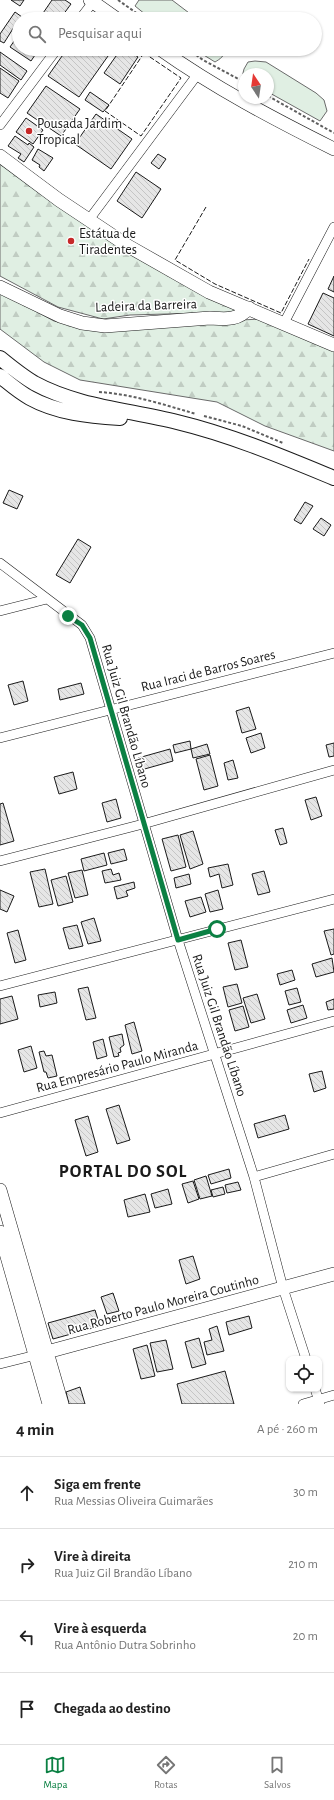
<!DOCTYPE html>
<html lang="pt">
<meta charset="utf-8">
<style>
body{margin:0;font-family:"Alegreya Sans",sans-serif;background:#f2f2f2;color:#222}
.controls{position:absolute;right:12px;bottom:12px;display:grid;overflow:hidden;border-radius:8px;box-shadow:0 1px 3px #0004}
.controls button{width:36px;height:36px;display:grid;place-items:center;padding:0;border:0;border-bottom:1px solid #e0e0e0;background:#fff;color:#222;font:20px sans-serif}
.compass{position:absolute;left:238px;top:68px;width:36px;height:36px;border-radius:50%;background:#fff;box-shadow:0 1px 3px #0004;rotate:347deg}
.stop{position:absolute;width:12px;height:12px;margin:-9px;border:3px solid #0b8043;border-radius:50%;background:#fff}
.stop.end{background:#0b8043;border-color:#fff;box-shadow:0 1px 4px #0008}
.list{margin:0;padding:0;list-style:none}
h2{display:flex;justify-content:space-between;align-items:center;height:52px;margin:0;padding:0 16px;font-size:17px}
h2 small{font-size:13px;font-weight:400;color:#767676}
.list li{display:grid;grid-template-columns:26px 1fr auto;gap:12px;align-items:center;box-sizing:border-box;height:72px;padding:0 16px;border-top:1px solid #e0e0e0}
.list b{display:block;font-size:15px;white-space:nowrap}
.list p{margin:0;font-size:13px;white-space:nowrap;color:#767676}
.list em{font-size:13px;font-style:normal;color:#767676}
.icon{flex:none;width:22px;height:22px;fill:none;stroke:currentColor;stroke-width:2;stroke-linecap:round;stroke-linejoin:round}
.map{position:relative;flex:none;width:334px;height:1404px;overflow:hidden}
.search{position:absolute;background:#fff;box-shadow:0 1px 3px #0004;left:12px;right:12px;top:12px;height:44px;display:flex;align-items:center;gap:10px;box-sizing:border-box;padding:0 14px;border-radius:22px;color:#767676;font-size:15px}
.sheet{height:340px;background:#fff}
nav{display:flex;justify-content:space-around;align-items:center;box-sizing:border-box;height:56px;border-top:1px solid #e0e0e0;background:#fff;font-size:11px;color:#767676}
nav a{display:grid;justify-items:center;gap:2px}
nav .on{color:#0b8043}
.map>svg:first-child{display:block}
</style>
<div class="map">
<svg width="334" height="1404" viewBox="0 0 334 1404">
<defs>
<pattern id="forest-firs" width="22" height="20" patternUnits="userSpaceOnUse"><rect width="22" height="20" fill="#e0efe3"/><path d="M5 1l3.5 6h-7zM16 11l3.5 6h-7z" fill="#c0ccc2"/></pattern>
<pattern id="building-back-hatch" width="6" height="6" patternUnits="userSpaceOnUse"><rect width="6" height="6" fill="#e6e6e6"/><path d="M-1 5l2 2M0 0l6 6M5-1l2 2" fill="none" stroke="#c5c5c5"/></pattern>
</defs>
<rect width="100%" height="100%" fill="#fff"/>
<path fill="#e0efe3" stroke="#6a6a6a" d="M 139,0 L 172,0 L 197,19 L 151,19 L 135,6 Z
M 194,49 L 225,49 C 225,56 220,59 215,62 Z
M 255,61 L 266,62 L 316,93 L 324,100 L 327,111 L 320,121 L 268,92 L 268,74 L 244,74 L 244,78 L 242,77 L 244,69 L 248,62 Z"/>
<path fill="url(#forest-firs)" stroke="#6a6a6a" d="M 0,160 L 239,312 L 130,315 L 103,319 L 58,307 L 0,276 Z
M 0,292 L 54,321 L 103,332 L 154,325 L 260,319 L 334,349 L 334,451 L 265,426 L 217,402 L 80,380 L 44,362 L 0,329 Z"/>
<path fill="url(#building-back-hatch)" stroke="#1a1a1a" d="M 11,0 L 24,0 L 20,6 Z
M 52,0 L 65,0 L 71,4 L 60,19 L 39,19 Z
M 15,12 L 22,17 L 19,19 L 4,43 L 0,41 L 0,34 Z
M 19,34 L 19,49 L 39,49 L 31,61 L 10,47 Z
M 67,49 L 113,49 L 79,97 L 48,76 Z
M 121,49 L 126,49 L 138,57 L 120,84 L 104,73 Z
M 0,52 L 27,71 L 21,80 L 0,65 Z
M 0,68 L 19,81 L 8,98 L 0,93 Z
M 46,86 L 80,109 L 61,136 L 27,113 Z
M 90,92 L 109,105 L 103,112 L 85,100 Z
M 96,114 L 132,139 L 111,169 L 75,144 Z
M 26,118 L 43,130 L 33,144 L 16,132 Z
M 15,136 L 28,145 L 29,143 L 34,147 L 24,162 L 18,158 L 21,154 L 8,146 Z
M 38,149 L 53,158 L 44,171 L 39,167 L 40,165 L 32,160 Z
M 158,154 L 166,159 L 159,169 L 151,163 Z
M 136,172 L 161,189 L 142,218 L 117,201 Z
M 334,276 L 334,292 L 328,289 Z
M 323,293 L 334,298 L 334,336 L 308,324 Z
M 9,490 L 23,496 L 17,509 L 3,503 Z
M 305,502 L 313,506 L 301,524 L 294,520 Z
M 321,518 L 331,525 L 324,536 L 313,529 Z
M 78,539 L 91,547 L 70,583 L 56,575 Z
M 23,681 L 28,701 L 14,705 L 8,685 Z
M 81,683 L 84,694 L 60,700 L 58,689 Z
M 249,707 L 256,729 L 242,733 L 236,711 Z
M 261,733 L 265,748 L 251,753 L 246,738 Z
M 190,741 L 191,749 L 175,753 L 173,745 Z
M 334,743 L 334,756 L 329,757 L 326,745 Z
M 207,744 L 210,754 L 193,758 L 191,749 Z
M 170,749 L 173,761 L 141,770 L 138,758 Z
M 210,755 L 218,786 L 204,790 L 196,759 Z
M 233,760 L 238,778 L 228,780 L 224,763 Z
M 73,772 L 77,789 L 59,794 L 54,777 Z
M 316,797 L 322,816 L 311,820 L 305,800 Z
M 116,799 L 121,818 L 107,822 L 102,803 Z
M 3,803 L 14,841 L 0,845 L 0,804 Z
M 283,828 L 287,843 L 280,845 L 275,830 Z
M 193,831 L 203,864 L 190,869 L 180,835 Z
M 178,835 L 186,867 L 171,871 L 162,839 Z
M 124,849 L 127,860 L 111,864 L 108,853 Z
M 104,853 L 107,865 L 84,871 L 81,859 Z
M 228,864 L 233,885 L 222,888 L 219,874 L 210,877 L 208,868 Z
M 45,869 L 53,904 L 39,907 L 30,872 Z
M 111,869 L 113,875 L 119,873 L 121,880 L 105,883 L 102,871 Z
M 82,870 L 88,895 L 75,898 L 68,873 Z
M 264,871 L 270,892 L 258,895 L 252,874 Z
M 189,874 L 191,884 L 176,888 L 174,878 Z
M 66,876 L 73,902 L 58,906 L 51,880 Z
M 134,882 L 135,888 L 126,891 L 128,896 L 117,899 L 114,887 Z
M 0,890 L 14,896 L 7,912 L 0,909 Z
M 218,890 L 223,909 L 210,912 L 205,894 Z
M 201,897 L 206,912 L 190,917 L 185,901 Z
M 94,918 L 101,941 L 88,944 L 81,922 Z
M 77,925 L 83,946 L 69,949 L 63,928 Z
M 334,929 L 334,954 L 331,955 L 324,931 Z
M 18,930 L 26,960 L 15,963 L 7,933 Z
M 241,940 L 248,967 L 235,970 L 228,943 Z
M 332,958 L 334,972 L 316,977 L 312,964 Z
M 292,970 L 295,980 L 280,985 L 277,974 Z
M 237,984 L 242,1003 L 228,1007 L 223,987 Z
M 88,987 L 96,1018 L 86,1020 L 78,989 Z
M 297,988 L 301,1002 L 289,1005 L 285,991 Z
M 55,992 L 57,1003 L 40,1007 L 38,995 Z
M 257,994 L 265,1019 L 251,1023 L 243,998 Z
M 12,996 L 18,1019 L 0,1024 L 0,999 Z
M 334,999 L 334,1009 L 328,1010 L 326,1002 Z
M 303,1005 L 307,1018 L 291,1023 L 287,1010 Z
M 243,1006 L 249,1027 L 235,1031 L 229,1010 Z
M 134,1022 L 142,1051 L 132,1054 L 125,1025 Z
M 122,1034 L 124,1045 L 120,1048 L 121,1052 L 118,1053 L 119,1056 L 114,1057 L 109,1037 Z
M 103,1039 L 107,1056 L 97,1059 L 93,1042 Z
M 31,1046 L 37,1068 L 24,1072 L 18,1050 Z
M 44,1051 L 46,1056 L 52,1055 L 57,1076 L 48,1078 L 46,1072 L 44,1072 L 39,1052 Z
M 322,1071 L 326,1088 L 314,1092 L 309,1074 Z
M 119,1105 L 130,1140 L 117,1144 L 106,1109 Z
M 285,1115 L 289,1129 L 258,1138 L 254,1124 Z
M 88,1116 L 98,1152 L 86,1156 L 75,1120 Z
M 229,1169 L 231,1178 L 211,1184 L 208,1175 Z
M 206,1176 L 212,1196 L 200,1199 L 194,1180 Z
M 193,1181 L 199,1199 L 188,1203 L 182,1184 Z
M 238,1182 L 241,1190 L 227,1193 L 225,1185 Z
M 223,1187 L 225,1194 L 213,1197 L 211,1190 Z
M 168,1189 L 172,1204 L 155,1208 L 151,1194 Z
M 145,1194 L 150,1212 L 128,1217 L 124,1200 Z
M 193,1256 L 200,1279 L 186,1284 L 179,1260 Z
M 113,1293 L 119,1311 L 107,1314 L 101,1297 Z
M 95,1310 L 100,1326 L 53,1339 L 48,1323 Z
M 249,1316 L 252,1328 L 229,1335 L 226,1322 Z
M 217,1326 L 224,1351 L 207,1355 L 204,1342 L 212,1340 L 209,1329 Z
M 199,1338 L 206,1364 L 192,1368 L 185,1342 Z
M 166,1340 L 173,1369 L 157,1372 L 150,1343 Z
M 147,1345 L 155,1376 L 141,1379 L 133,1349 Z
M 225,1371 L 234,1404 L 182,1404 L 177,1384 Z
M 80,1387 L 85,1404 L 69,1404 L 66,1392 Z"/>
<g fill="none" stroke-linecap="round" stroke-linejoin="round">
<g stroke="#1a1a1a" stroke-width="10">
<path id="street" d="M 80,19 L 93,2
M 0,125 L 57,49
M 88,221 L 197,75
M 284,323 L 334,227
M 0,563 L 82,625 L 90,638 L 178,940 L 254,1177 L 283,1288 L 306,1359
M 0,611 L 47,599
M 0,738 L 334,653
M 0,861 L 143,824 L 334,770
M 0,986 L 334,899
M 0,1113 L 334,1021
M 254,1177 L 334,1154
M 0,1364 L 36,1355
M 315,1389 L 320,1404
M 303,1404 L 334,1395"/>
</g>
<g stroke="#1a1a1a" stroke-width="14">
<path id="secondary" d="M 90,0 L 117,19
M 160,49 C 215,88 274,119 334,149
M 0,156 L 59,200 L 128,246 L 209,292 L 334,345
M 0,287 L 60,316 L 82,323 L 105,326 L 210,318 C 226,319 237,321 249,308
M 0,1190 L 62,1404
M 0,1232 L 49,1404
M 36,1355 L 334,1274"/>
</g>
<g stroke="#1a1a1a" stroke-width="16">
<path id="primary" d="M 0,358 C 11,367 22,376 34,383 C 78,407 130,410 177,422 C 231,435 283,457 334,478
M 0,376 C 10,384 19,392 30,398 C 57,413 89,416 120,418"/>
</g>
<path stroke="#5f5f5f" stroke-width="2" stroke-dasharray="3 2" stroke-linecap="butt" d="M 118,0 L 145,19
M 188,49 L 203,60 L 244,82
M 268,96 L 334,133
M 99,392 C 132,394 165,405 196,414
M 204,416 L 242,426 L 283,443"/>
<use href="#street" stroke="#fff" stroke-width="9"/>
<use href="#secondary" stroke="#fff" stroke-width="13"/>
<use href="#primary" stroke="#fff" stroke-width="14"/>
<path stroke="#1a1a1a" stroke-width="1" stroke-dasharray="5 2" stroke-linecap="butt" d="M 144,53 L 181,78 L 141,136 L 105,111 Z
M 206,207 L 175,260 L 215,284 L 281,313 L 309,259"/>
</g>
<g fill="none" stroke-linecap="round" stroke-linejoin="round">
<path stroke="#0b8043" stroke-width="5" d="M 68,616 L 82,625 L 90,638 L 178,940 L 217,929"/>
</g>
<g fill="#c62828" stroke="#fff" stroke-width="1.5">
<circle cx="29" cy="131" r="4"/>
<circle cx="71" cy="241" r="4"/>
</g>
<g text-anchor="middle" stroke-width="3" stroke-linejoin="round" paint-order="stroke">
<g font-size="14" fill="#1a1a1a" stroke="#fff" text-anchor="start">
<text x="37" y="128">Pousada Jardim<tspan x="37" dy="16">Tropical</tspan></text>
<text x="79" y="238">Estátua de<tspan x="79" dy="16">Tiradentes</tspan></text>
</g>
<g font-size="14" fill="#1a1a1a" stroke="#fff">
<text transform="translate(146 305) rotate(-2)" y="5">Ladeira da Barreira</text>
<text transform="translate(208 670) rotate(-14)" y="5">Rua Iraci de Barros Soares</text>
<text transform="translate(127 716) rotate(74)" y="5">Rua Juiz Gil Brandão Líbano</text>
<text transform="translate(220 1025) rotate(72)" y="5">Rua Juiz Gil Brandão Líbano</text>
<text transform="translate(117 1066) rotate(-15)" y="5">Rua Empresário Paulo Miranda</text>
<text transform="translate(163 1304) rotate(-15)" y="5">Rua Roberto Paulo Moreira Coutinho</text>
</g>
<g font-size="18" font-weight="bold" letter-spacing="1" fill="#1a1a1a" stroke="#fff">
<text x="123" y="1177">PORTAL DO SOL</text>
</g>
</g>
</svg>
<div class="controls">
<button><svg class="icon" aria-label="locate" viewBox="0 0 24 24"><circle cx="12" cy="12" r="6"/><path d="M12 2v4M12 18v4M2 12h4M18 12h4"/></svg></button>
</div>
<svg class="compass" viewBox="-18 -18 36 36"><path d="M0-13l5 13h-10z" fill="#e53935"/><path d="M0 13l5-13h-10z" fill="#767676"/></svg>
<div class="stop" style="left:217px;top:929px"></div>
<div class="stop end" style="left:68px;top:616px"></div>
<div class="search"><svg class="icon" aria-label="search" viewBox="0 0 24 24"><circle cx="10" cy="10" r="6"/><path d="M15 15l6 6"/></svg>Pesquisar aqui</div>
</div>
<section class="sheet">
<h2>4 min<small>A pé · 260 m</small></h2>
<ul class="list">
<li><svg class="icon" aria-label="ahead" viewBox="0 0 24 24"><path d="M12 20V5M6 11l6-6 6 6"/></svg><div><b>Siga em frente</b><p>Rua Messias Oliveira Guimarães</p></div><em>30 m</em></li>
<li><svg class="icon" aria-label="right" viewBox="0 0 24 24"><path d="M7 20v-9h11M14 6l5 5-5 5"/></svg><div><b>Vire à direita</b><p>Rua Juiz Gil Brandão Líbano</p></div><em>210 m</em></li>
<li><svg class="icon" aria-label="left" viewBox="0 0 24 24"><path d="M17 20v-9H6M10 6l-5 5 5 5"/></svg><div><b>Vire à esquerda</b><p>Rua Antônio Dutra Sobrinho</p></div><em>20 m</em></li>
<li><svg class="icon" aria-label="arrive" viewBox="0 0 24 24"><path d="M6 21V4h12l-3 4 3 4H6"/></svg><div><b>Chegada ao destino</b></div></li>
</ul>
</section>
<nav>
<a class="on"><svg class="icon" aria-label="map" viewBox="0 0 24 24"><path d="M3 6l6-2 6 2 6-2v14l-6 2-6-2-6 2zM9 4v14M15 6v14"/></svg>Mapa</a>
<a><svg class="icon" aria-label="directions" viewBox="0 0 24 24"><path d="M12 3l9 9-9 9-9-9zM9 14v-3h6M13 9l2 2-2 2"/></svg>Rotas</a>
<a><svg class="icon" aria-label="saved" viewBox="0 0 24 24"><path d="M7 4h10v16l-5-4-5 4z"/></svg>Salvos</a>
</nav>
